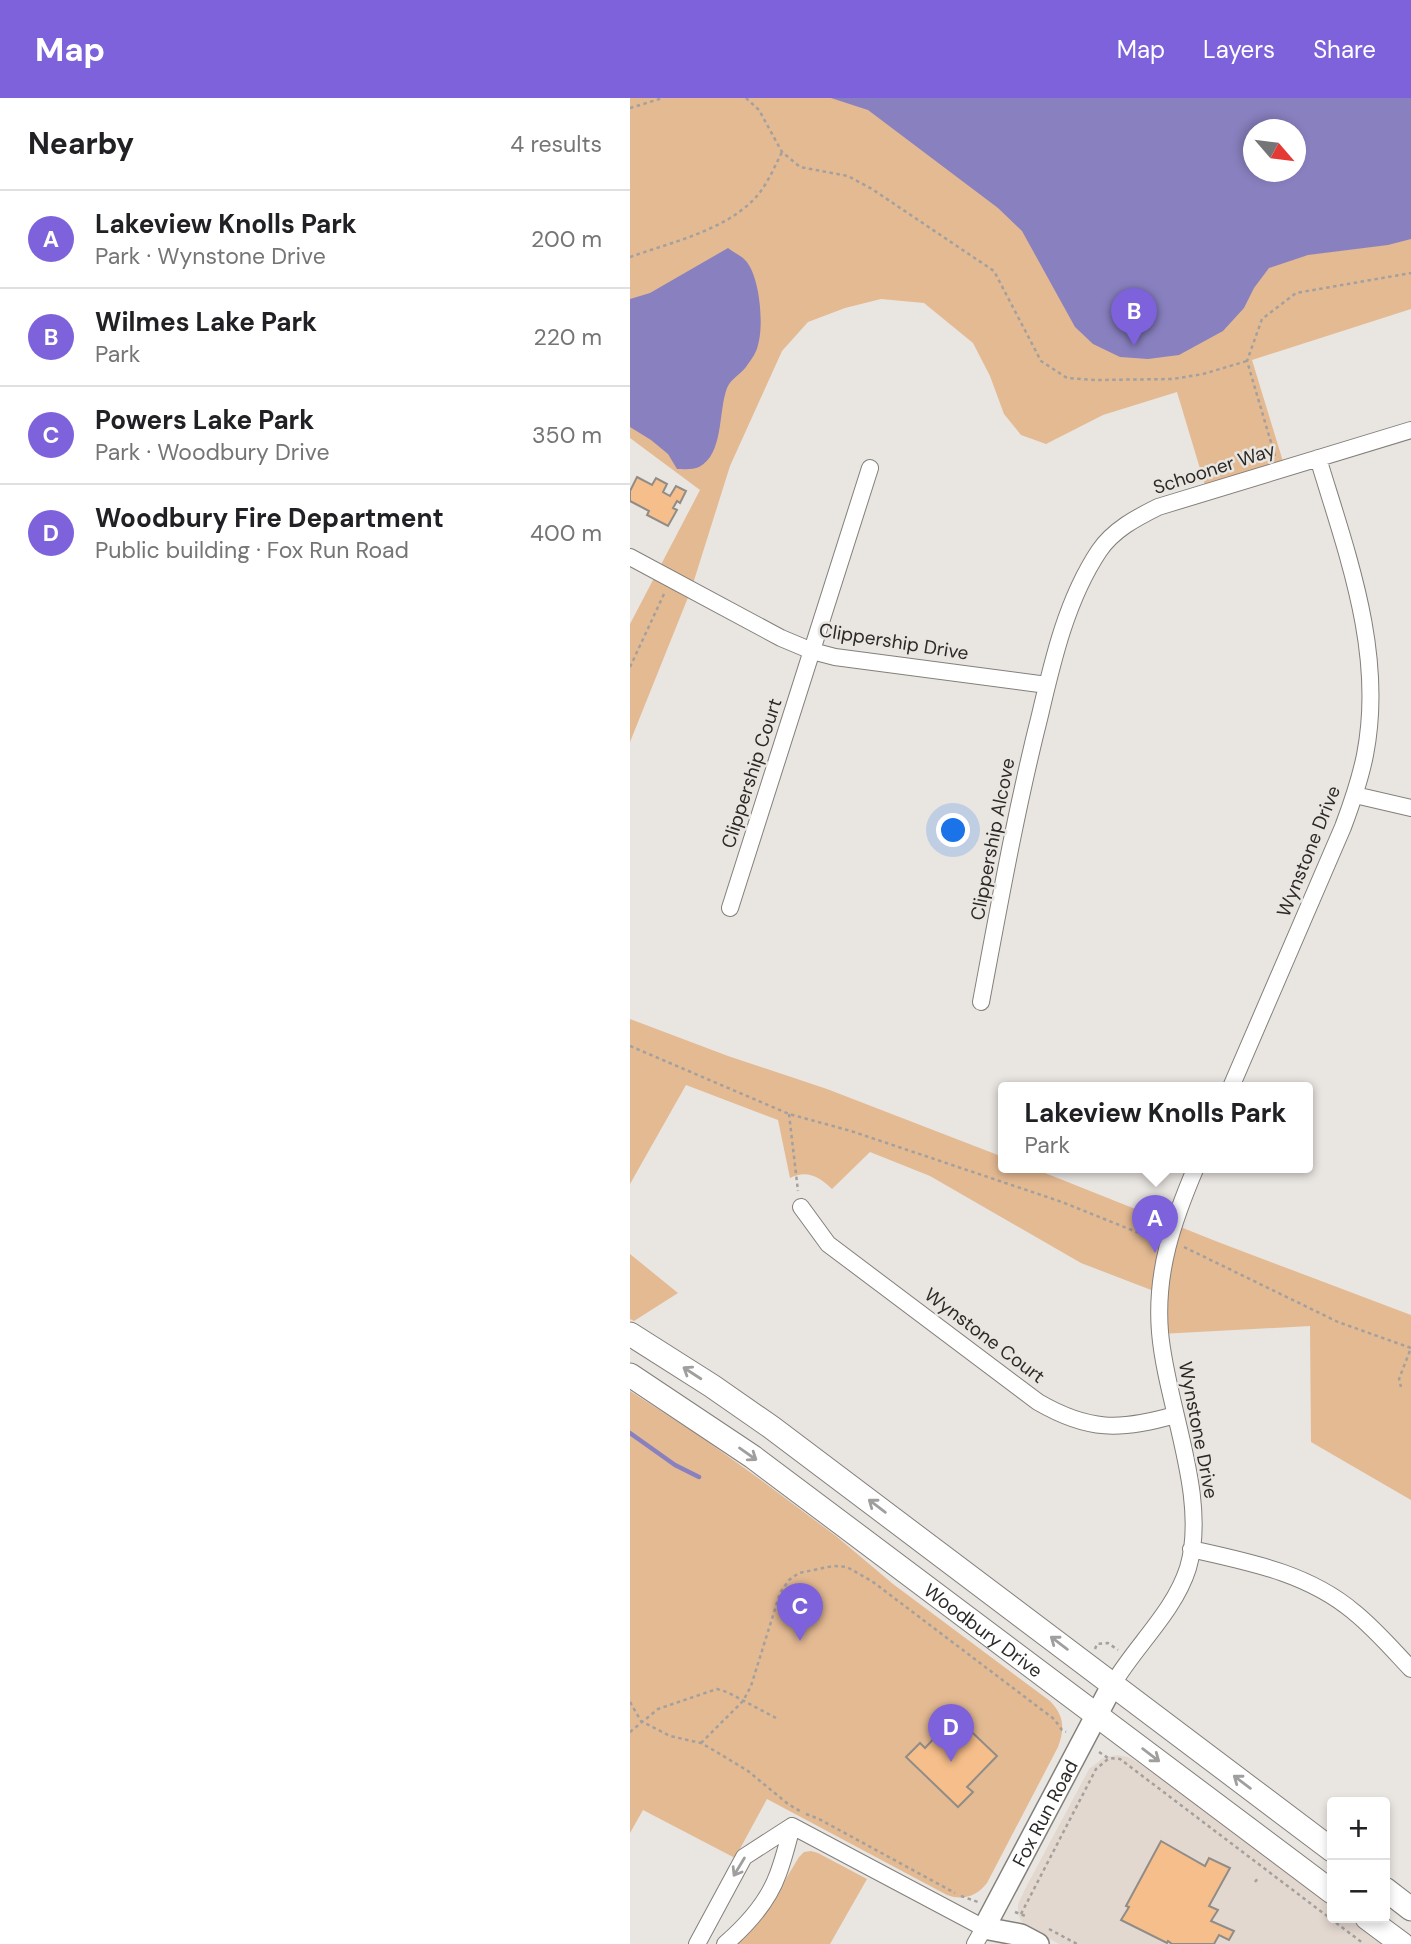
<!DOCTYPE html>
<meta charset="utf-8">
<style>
body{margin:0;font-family:"DM Sans",sans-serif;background:#f2f2f2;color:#202124}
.controls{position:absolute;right:21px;bottom:21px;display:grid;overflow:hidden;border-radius:7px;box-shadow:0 4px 10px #0003}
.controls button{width:63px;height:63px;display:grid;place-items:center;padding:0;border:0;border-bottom:2px solid #e0e0e0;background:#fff;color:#202124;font:35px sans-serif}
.compass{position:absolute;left:613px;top:21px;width:63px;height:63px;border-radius:50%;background:#fff;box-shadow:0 4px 10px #0003;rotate:118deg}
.you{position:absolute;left:324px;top:733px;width:24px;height:24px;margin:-18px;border:5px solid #fff;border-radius:50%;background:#1a73e8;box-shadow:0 0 0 10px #1a73e833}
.badge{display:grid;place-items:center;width:46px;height:46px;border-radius:50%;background:#7d62dc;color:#fff;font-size:23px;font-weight:700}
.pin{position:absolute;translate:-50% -58px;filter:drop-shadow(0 2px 4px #0008)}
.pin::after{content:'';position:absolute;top:37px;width:24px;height:21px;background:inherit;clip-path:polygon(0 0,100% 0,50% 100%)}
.popup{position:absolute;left:368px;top:984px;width:315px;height:91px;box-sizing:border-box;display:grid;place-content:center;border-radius:7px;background:#fff;filter:drop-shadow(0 2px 5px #0005);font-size:23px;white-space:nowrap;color:#757577}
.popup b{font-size:26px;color:#202124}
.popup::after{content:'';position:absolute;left:50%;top:100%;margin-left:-14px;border:14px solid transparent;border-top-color:#fff}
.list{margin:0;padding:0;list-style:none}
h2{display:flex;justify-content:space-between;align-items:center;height:91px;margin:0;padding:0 28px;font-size:30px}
h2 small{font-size:23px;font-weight:400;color:#757577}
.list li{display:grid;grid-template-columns:46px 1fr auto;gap:21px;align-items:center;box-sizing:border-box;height:98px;padding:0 28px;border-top:2px solid #e0e0e0}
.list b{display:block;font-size:26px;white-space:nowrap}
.list p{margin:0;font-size:23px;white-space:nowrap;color:#757577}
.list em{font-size:23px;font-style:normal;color:#757577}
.map{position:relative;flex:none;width:781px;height:1846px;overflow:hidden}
header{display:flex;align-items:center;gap:42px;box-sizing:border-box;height:98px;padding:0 35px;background:#7d62dc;color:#fff}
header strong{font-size:33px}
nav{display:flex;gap:38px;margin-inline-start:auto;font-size:24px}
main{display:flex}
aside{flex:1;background:#fff}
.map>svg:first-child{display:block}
</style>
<header>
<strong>Map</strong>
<nav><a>Map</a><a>Layers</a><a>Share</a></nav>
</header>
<main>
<aside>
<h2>Nearby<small>4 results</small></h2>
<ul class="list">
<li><span class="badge">A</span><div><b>Lakeview Knolls Park</b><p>Park · Wynstone Drive</p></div><em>200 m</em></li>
<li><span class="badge">B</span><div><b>Wilmes Lake Park</b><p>Park</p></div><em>220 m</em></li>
<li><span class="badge">C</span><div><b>Powers Lake Park</b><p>Park · Woodbury Drive</p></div><em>350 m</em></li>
<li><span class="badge">D</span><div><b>Woodbury Fire Department</b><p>Public building · Fox Run Road</p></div><em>400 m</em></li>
</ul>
</aside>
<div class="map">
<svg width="781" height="1846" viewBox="0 0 781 1846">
<rect width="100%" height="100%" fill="#e9e5e1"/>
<path fill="#e3d8d0" d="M 487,1657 L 498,1659 L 507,1664 L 702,1799 L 702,1820 L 733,1820 L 771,1846 L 429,1846 L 399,1830 L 392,1824 L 388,1816 L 388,1806 L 395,1791 L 459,1671 L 473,1660 Z"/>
<path fill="#e4ba93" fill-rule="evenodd" d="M 0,0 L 781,0 L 781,211 L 622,262 L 655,370 L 577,394 L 547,294 L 473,317 L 416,346 L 391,337 L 374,316 L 360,278 L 343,245 L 294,205 L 251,201 L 215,210 L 178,224 L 152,253 L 100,368 L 61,492 L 0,644 L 0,526 L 70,392 L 0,340 ZM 624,32 L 666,32 L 666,74 L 624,74 Z
M 0,921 L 98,958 L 197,991 L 373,1059 L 373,1069 L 400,1069 L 588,1144 L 781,1217 L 781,1402 L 681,1344 L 680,1228 L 530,1236 L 529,1195 L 451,1165 L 300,1078 L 240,1054 L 202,1091 C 190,1079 177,1071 160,1080 L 148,1022 L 56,987 L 0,1086 Z
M 0,1156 L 48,1195 L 4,1223 L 0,1221 Z
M 0,1293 L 67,1336 L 131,1382 L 206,1438 L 263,1486 L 420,1603 C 434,1617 435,1631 428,1649 L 357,1785 C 347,1798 333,1803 317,1797 L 137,1701 L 105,1760 L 13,1712 L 0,1735 Z
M 181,1753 L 188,1755 L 237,1781 L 200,1846 L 108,1846 L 134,1817 L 169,1759 L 174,1754 Z"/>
<path fill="#8980bf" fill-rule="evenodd" d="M 201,0 L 781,0 L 781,141 L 758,147 L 678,157 L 639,170 L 624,190 L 614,210 L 593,233 L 549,257 L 518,261 L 490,259 L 463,246 L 445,229 L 392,133 L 368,110 L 238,12 ZM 624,32 L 666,32 L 666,74 L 624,74 Z
M 98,150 C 103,154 112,158 116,163 C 130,179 134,227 128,247 C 127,253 122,261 118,266 C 113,275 101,280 97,290 C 88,314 94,356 69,369 C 63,372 53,371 47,371 L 38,356 L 21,342 L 0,329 L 0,201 L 20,195 Z"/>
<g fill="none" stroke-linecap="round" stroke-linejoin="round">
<path stroke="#8980bf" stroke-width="4.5" d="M 0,1335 L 45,1367 L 69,1379"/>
</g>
<path fill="#f6be8a" stroke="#908c88" stroke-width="2" d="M 7,379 L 22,387 L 26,380 L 37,386 L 33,394 L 40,398 L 46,388 L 56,393 L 50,405 L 47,403 L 43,410 L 47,412 L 38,428 L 17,417 L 19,413 L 0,403 L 0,393 Z
M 325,1618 L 367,1658 L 337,1689 L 343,1694 L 328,1709 L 276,1659 L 290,1645 L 295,1650 Z
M 531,1743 L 575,1768 L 579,1760 L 600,1770 L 579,1808 L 588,1812 L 581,1823 L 604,1833 L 599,1842 L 589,1837 L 584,1846 L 542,1846 L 538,1843 L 537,1845 L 491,1822 L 499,1809 L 496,1808 Z"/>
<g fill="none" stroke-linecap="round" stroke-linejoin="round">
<g stroke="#837f7b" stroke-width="18">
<path id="minor" d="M 0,459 L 151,540 L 182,553 L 205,559 L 417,587
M 725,697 L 781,710
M 100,810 L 240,370
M 351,904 C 369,808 386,712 410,617 C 423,561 437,501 469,453 C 483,432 506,420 528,409 L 781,332
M 601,989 L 713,729 C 722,705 730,682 735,657 C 755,555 717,456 688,360
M 171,1109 L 198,1146 L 408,1304 C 458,1333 490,1333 545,1317
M 561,1451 C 619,1464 678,1475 724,1514 C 745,1531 763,1552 781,1571
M 483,1586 C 506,1547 544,1514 558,1470 C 579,1399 536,1307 530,1234 C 525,1174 543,1123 566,1069
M 162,1728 L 354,1830 L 345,1846
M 67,1846 L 114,1759 L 162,1728
M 95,1846 C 117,1827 138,1804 148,1776 C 154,1760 158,1744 162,1728"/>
</g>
<g stroke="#837f7b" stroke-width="24">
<g id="tertiary">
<path id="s1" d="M 354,1830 L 483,1586"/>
<path d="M 354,1830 L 391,1837 L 408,1846"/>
</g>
</g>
<g stroke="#837f7b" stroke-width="25">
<g id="secondary">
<path d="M 0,1236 L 82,1288 L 141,1329 L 702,1752"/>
<path id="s2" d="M 0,1277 L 123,1359 L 702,1794"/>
<path d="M 755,1791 L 781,1811"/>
<path d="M 737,1820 L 772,1846"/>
</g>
</g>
<path stroke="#a4a09d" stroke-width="2.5" stroke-dasharray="3.5 3.5" stroke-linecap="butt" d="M 116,0 L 129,12 L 152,54 L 170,69 L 218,78 L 242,91 L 364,173 L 411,263 L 437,280 L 466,282 L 543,281 L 573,276 L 617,263
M 0,10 L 33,0
M 0,159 C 39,145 89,134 120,105 C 135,92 143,72 152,54
M 645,358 L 617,263 L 632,221 L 666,195 L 781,175
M 0,569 L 34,496
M 0,948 L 159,1016 L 221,1033 L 432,1104 L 524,1141
M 159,1016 L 168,1093
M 554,1149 L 708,1224 L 781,1250 L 769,1281 L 771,1289
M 465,1551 L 467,1546 L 478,1545 L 488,1552
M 0,1604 L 11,1623 L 40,1638 L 71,1645 L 85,1653 L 118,1673 L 158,1706 L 170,1713
M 0,1634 L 28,1611 L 87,1591 L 97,1594 L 146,1620
M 71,1645 L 113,1603 L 121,1588 L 150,1495 L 159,1482 L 169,1475 L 203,1468 L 217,1469 L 243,1484 L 424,1621 L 432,1632 L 436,1634
M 469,1654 L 478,1660 L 490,1661 L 734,1846
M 176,1716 L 189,1721 L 325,1795
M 625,1784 L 628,1780
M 331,1798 L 348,1804
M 385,1814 L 398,1819
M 391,1816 L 466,1671 L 478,1661
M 419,1831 L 447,1846"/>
<use href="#minor" stroke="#fff" stroke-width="16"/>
<use href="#tertiary" stroke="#fff" stroke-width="21"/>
<use href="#secondary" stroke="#fff" stroke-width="23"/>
</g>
<defs><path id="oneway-shaft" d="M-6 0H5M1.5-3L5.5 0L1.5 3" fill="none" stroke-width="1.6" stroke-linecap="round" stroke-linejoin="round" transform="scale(1.75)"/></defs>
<g stroke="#a09f9e">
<use href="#oneway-shaft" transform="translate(62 1275) rotate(-147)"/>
<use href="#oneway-shaft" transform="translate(118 1356) rotate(35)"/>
<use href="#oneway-shaft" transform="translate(247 1408) rotate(-143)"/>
<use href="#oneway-shaft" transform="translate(429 1545) rotate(-143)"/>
<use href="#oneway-shaft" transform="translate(521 1657) rotate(37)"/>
<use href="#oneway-shaft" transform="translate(612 1684) rotate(-143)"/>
<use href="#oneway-shaft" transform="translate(109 1769) rotate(121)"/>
</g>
<g text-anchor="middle" stroke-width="5" stroke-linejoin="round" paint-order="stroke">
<g font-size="19" fill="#2c2a28" stroke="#e9e5e1">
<text transform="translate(584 370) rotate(-18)" y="7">Schooner Way</text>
<text transform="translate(264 543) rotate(9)" y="7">Clippership Drive</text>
<text transform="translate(121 675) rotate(-72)" y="7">Clippership Court</text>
<text transform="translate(362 741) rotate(-79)" y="7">Clippership Alcove</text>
<text transform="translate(678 753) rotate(-68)" y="7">Wynstone Drive</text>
<text transform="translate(355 1237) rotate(37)" y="7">Wynstone Court</text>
<text transform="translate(569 1332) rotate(79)" y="7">Wynstone Drive</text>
<text dy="7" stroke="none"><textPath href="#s2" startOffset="436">Woodbury Drive</textPath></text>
<text dy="7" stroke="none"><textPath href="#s1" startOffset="130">Fox Run Road</textPath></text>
</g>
</g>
</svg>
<div class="controls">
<button>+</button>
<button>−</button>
</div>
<svg class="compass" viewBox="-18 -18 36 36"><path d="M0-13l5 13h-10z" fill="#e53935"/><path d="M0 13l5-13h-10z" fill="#757577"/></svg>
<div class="you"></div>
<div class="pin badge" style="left:525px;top:1155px">A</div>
<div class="popup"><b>Lakeview Knolls Park</b>Park</div>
<div class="pin badge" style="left:504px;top:248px">B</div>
<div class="pin badge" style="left:170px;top:1543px">C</div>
<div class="pin badge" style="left:321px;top:1664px">D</div>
</div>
</main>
